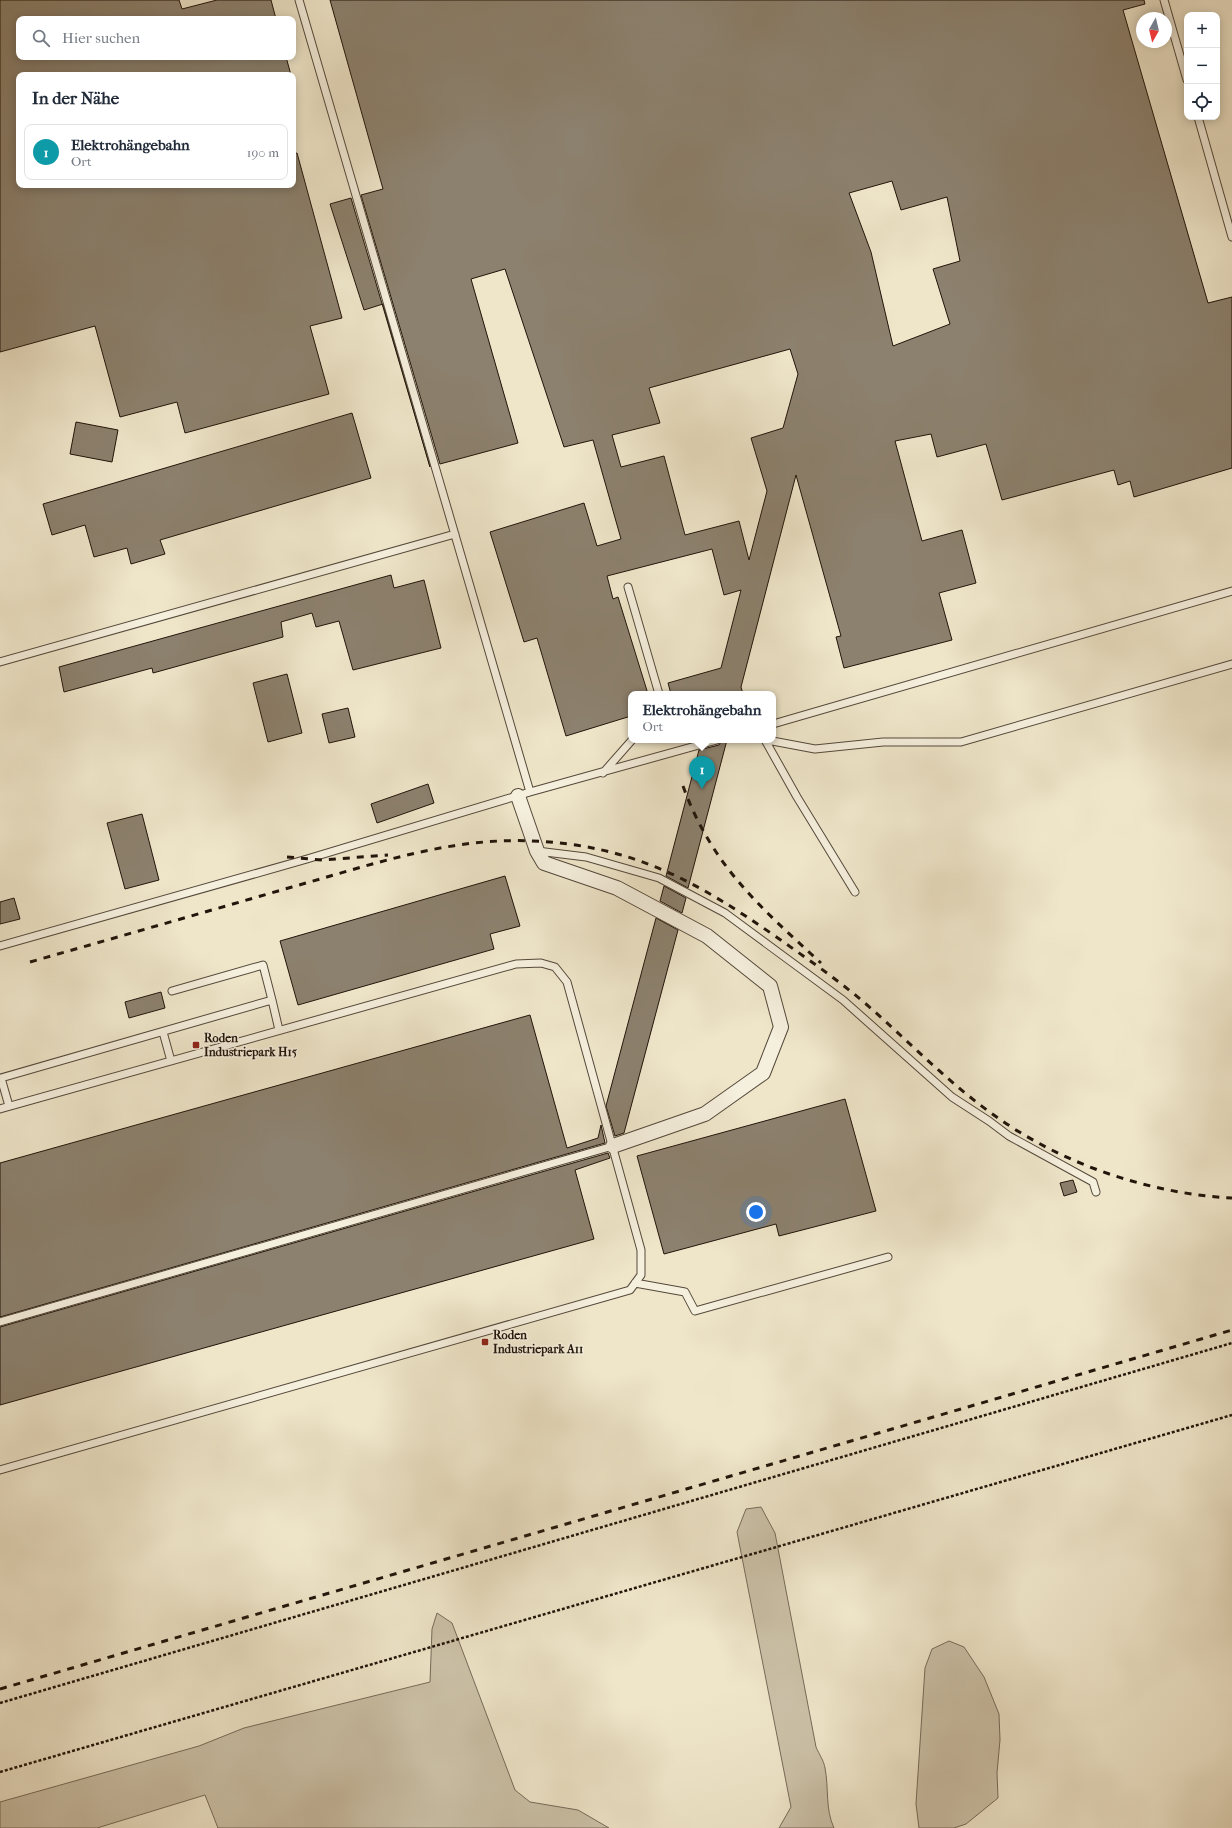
<!DOCTYPE html>
<html lang="de">
<meta charset="utf-8">
<style>
body{margin:0;font-family:"IM FELL French Canon",serif;background:#f2f2f3;color:#1f2937}
.controls{position:absolute;right:12px;top:12px;display:grid;overflow:hidden;border-radius:8px;box-shadow:0 2px 10px #0003}
.controls button{width:36px;height:36px;display:grid;place-items:center;padding:0;border:0;border-bottom:1px solid #e0e1e3;background:#fff;color:#1f2937;font:20px sans-serif}
.compass{position:absolute;left:1136px;top:12px;width:36px;height:36px;border-radius:50%;background:#fff;box-shadow:0 2px 10px #0003;rotate:188deg}
.you{position:absolute;left:756px;top:1212px;width:14px;height:14px;margin:-10px;border:3px solid #fff;border-radius:50%;background:#1a73e8;box-shadow:0 0 0 6px #1a73e833}
.badge{display:grid;place-items:center;width:26px;height:26px;border-radius:50%;background:#8f2418;color:#fff;font-size:13px;font-weight:700}
.pin{position:absolute;translate:-50% -33px;filter:drop-shadow(0 1px 2px #0008)}
.pin::after{content:'';position:absolute;top:21px;width:14px;height:12px;background:inherit;clip-path:polygon(0 0,100% 0,50% 100%)}
.popup{position:absolute;left:628px;top:691px;width:148px;height:52px;box-sizing:border-box;display:grid;place-content:center;border-radius:8px;background:#fff;filter:drop-shadow(0 1px 3px #0005);font-size:13px;white-space:nowrap;color:#747a83}
.popup b{font-size:15px;color:#1f2937}
.popup::after{content:'';position:absolute;left:50%;top:100%;margin-left:-8px;border:8px solid transparent;border-top-color:#fff}
.list{margin:0;padding:0;list-style:none}
h2{display:flex;justify-content:space-between;align-items:center;height:52px;margin:0;padding:0 16px;font-size:17px}
h2 small{font-size:13px;font-weight:400;color:#747a83}
.list li{display:grid;grid-template-columns:26px 1fr auto;gap:12px;align-items:center;box-sizing:border-box;height:56px;margin:0 8px 8px;padding:0 8px;border:1px solid #e0e1e3;border-radius:8px}
.list b{display:block;font-size:15px;white-space:nowrap}
.list p{margin:0;font-size:13px;white-space:nowrap;color:#747a83}
.list em{font-size:13px;font-style:normal;color:#747a83}
.icon{flex:none;width:22px;height:22px;fill:none;stroke:currentColor;stroke-width:2;stroke-linecap:round;stroke-linejoin:round}
.map{position:relative;flex:none;width:1232px;height:1828px;overflow:hidden}
.search{position:absolute;background:#fff;box-shadow:0 2px 10px #0003;left:16px;top:16px;width:280px;height:44px;display:flex;align-items:center;gap:10px;box-sizing:border-box;padding:0 14px;border-radius:8px;color:#747a83;font-size:15px}
.panel{position:absolute;background:#fff;box-shadow:0 2px 10px #0003;left:16px;top:72px;width:280px;height:116px;border-radius:8px}
.map>svg:first-child{display:block}
</style>
<div class="map">
<svg width="1232" height="1828" viewBox="0 0 1232 1828">
<rect width="100%" height="100%" fill="#efe6ca"/>
<filter id="stains"><feTurbulence type="fractalNoise" baseFrequency=".005" numOctaves="4"/><feColorMatrix values="0 0 0 0 .2 0 0 0 0 .09 0 0 0 0 .02 0 0 0 .5 -.17"/></filter>
<radialGradient id="worn" r=".72"><stop offset=".6" stop-color="#630" stop-opacity="0"/><stop offset="1" stop-color="#630" stop-opacity=".3"/></radialGradient>
<path fill="#ccc2a9" stroke="#766b5a" d="M 761,1507 L 775,1533 L 816,1747 C 819,1754 824,1761 825,1768 C 829,1788 825,1809 834,1828 L 779,1828 L 791,1807 L 737,1532 L 746,1509 Z
M 437,1613 L 452,1623 L 515,1790 L 530,1802 L 578,1810 L 609,1828 L 218,1828 L 205,1795 L 97,1828 L 0,1828 L 0,1802 L 199,1746 L 244,1728 L 430,1682 L 432,1629 Z
M 949,1641 L 964,1647 L 984,1677 L 999,1714 L 1000,1740 L 997,1773 L 998,1798 L 966,1824 L 954,1828 L 919,1828 L 916,1804 L 925,1668 L 932,1649 Z"/>
<path fill="#8c816e" stroke="#21140a" fill-rule="evenodd" d="M 0,0 L 179,0 L 182,9 L 217,0 L 271,0 L 276,19 L 19,19 L 19,57 L 286,57 L 291,75 L 19,75 L 19,185 L 293,185 L 293,154 L 297,153 L 342,318 L 310,326 L 329,394 L 185,433 L 177,402 L 120,417 L 95,326 L 0,352 Z
M 330,0 L 1144,0 L 1145,4 L 1123,10 L 1208,303 L 1232,297 L 1232,468 L 1134,497 L 1130,481 L 1118,485 L 1114,470 L 1002,500 L 986,444 L 937,457 L 931,434 L 895,441 L 922,541 L 962,530 L 976,583 L 939,593 L 952,640 L 844,668 L 836,637 L 841,636 L 796,475 L 741,687 L 743,694 L 671,694 L 668,683 L 721,668 L 741,590 L 724,595 L 712,549 L 607,576 L 613,599 L 618,597 L 648,694 L 631,694 L 631,716 L 566,736 L 537,638 L 524,642 L 490,532 L 584,503 L 597,546 L 621,539 L 593,440 L 564,447 L 505,269 L 471,279 L 518,443 L 440,464 L 361,195 L 383,189 ZM 892,181 L 901,210 L 947,197 L 960,261 L 933,269 L 950,324 L 893,346 L 871,252 L 849,193 ZM 790,349 L 798,374 L 783,428 L 751,438 L 767,491 L 749,560 L 739,521 L 685,535 L 664,456 L 621,467 L 612,435 L 660,423 L 649,388 Z
M 351,198 L 430,467 L 383,304 L 364,310 L 330,204 Z
M 352,413 L 371,478 L 160,540 L 165,554 L 131,564 L 127,548 L 94,557 L 85,525 L 52,535 L 43,504 Z
M 76,422 L 118,430 L 112,462 L 70,454 Z
M 391,575 L 394,588 L 424,580 L 441,648 L 353,670 L 339,621 L 316,627 L 312,613 L 281,622 L 283,637 L 153,673 L 152,668 L 64,692 L 59,667 Z
M 287,674 L 302,733 L 268,742 L 253,683 Z
M 348,708 L 355,737 L 329,743 L 322,714 Z
M 722,740 L 727,740 L 688,888 L 666,876 L 699,750 L 719,745 Z
M 428,784 L 434,803 L 377,823 L 371,804 Z
M 142,814 L 159,880 L 125,889 L 107,823 Z
M 505,876 L 520,926 L 490,934 L 494,949 L 298,1005 L 280,941 Z
M 664,886 L 686,898 L 682,913 L 660,901 Z
M 14,898 L 20,919 L 0,924 L 0,902 Z
M 656,918 L 678,930 L 624,1133 L 615,1136 L 606,1106 Z
M 161,992 L 165,1008 L 129,1018 L 125,1002 Z
M 530,1015 L 567,1148 L 598,1138 L 601,1125 L 605,1143 L 0,1317 L 0,1163 Z
M 845,1099 L 876,1211 L 779,1236 L 776,1224 L 664,1254 L 637,1156 Z
M 608,1153 L 610,1158 L 575,1170 L 594,1239 L 0,1405 L 0,1327 Z
M 1073,1180 L 1077,1192 L 1064,1196 L 1060,1183 Z"/>
<g fill="none" stroke-linecap="round" stroke-linejoin="round">
<g stroke="#54483a" stroke-width="9">
<path id="service" d="M 299,0 L 530,792
M 1164,0 L 1187,80
M 1198,117 L 1232,237
M 628,587 L 659,694
M 0,662 L 455,534
M 773,724 L 1232,591
M 765,740 L 797,797 L 855,892
M 767,740 L 815,749 L 883,742 L 961,742 L 1232,664
M 603,773 L 632,740
M 537,851 L 586,857 L 659,878 L 725,913 L 843,1000 L 952,1097 L 989,1121 L 1009,1136 L 1093,1182 L 1096,1192
M 0,946 L 307,859 L 530,792 L 717,740
M 172,991 L 263,965 L 272,1000
M 163,1032 L 171,1061
M 9,1106 L 1,1078 L 272,1000 L 279,1030
M 0,1109 L 516,964 L 541,963 L 555,967 L 567,982 L 641,1250 L 641,1275 L 630,1290 L 0,1470
M 635,1283 L 685,1292 L 695,1311 L 888,1257
M 0,1322 L 613,1146"/>
</g>
<g stroke="#54483a" stroke-width="16">
<path id="minor" d="M 518,796 L 537,851 L 544,863 L 617,888 L 707,936 L 770,986 L 781,1027 L 763,1073 L 705,1114 L 613,1146"/>
</g>
<path stroke="#21140a" stroke-width="2.5" stroke-dasharray="3 2" stroke-linecap="butt" d="M 0,1703 L 1232,1343
M 0,1772 L 1232,1415"/>
<use href="#service" stroke="#f5efdd" stroke-width="7"/>
<use href="#minor" stroke="#f5efdd" stroke-width="14"/>
<path stroke="#21140a" stroke-width="3" stroke-dasharray="7 7" stroke-linecap="butt" d="M 683,786 C 712,866 760,907 821,963
M 287,857 L 322,860 L 388,855
M 30,962 C 118,937 205,912 292,887 C 371,865 449,837 532,841 C 632,845 696,881 775,936 C 806,958 837,979 866,1004 C 914,1046 958,1093 1013,1128 C 1077,1169 1156,1194 1232,1198
M 0,1689 L 1232,1330"/>
</g>
<g fill="#8f2418" stroke="#f5efdd" stroke-width="1.5">
<rect x="192" y="1041" width="8" height="8" rx="2"/>
<rect x="481" y="1338" width="8" height="8" rx="2"/>
</g>
<g text-anchor="middle" stroke-width="3" stroke-linejoin="round" paint-order="stroke">
<g font-size="12" font-weight="bold" fill="#21140a" stroke="#f5efdd" text-anchor="start">
<text x="204" y="1042">Roden<tspan x="204" dy="14">Industriepark H15</tspan></text>
<text x="493" y="1339">Roden<tspan x="493" dy="14">Industriepark A11</tspan></text>
</g>
</g>
<rect width="100%" height="100%" filter="url(#stains)"/>
<rect width="100%" height="100%" fill="url(#worn)"/>
</svg>
<div class="controls">
<button>+</button>
<button>−</button>
<button><svg class="icon" aria-label="locate" viewBox="0 0 24 24"><circle cx="12" cy="12" r="6"/><path d="M12 2v4M12 18v4M2 12h4M18 12h4"/></svg></button>
</div>
<svg class="compass" viewBox="-18 -18 36 36"><path d="M0-13l5 13h-10z" fill="#e53935"/><path d="M0 13l5-13h-10z" fill="#747a83"/></svg>
<div class="you"></div>
<div class="pin badge" style="left:702px;top:789px;background:#0f9aa8">1</div>
<div class="popup"><b>Elektrohängebahn</b>Ort</div>
<div class="search"><svg class="icon" aria-label="search" viewBox="0 0 24 24"><circle cx="10" cy="10" r="6"/><path d="M15 15l6 6"/></svg>Hier suchen</div>
<section class="panel">
<h2>In der Nähe<small></small></h2>
<ul class="list">
<li><span class="badge" style="background:#0f9aa8">1</span><div><b>Elektrohängebahn</b><p>Ort</p></div><em>190 m</em></li>
</ul>
</section>
</div>
